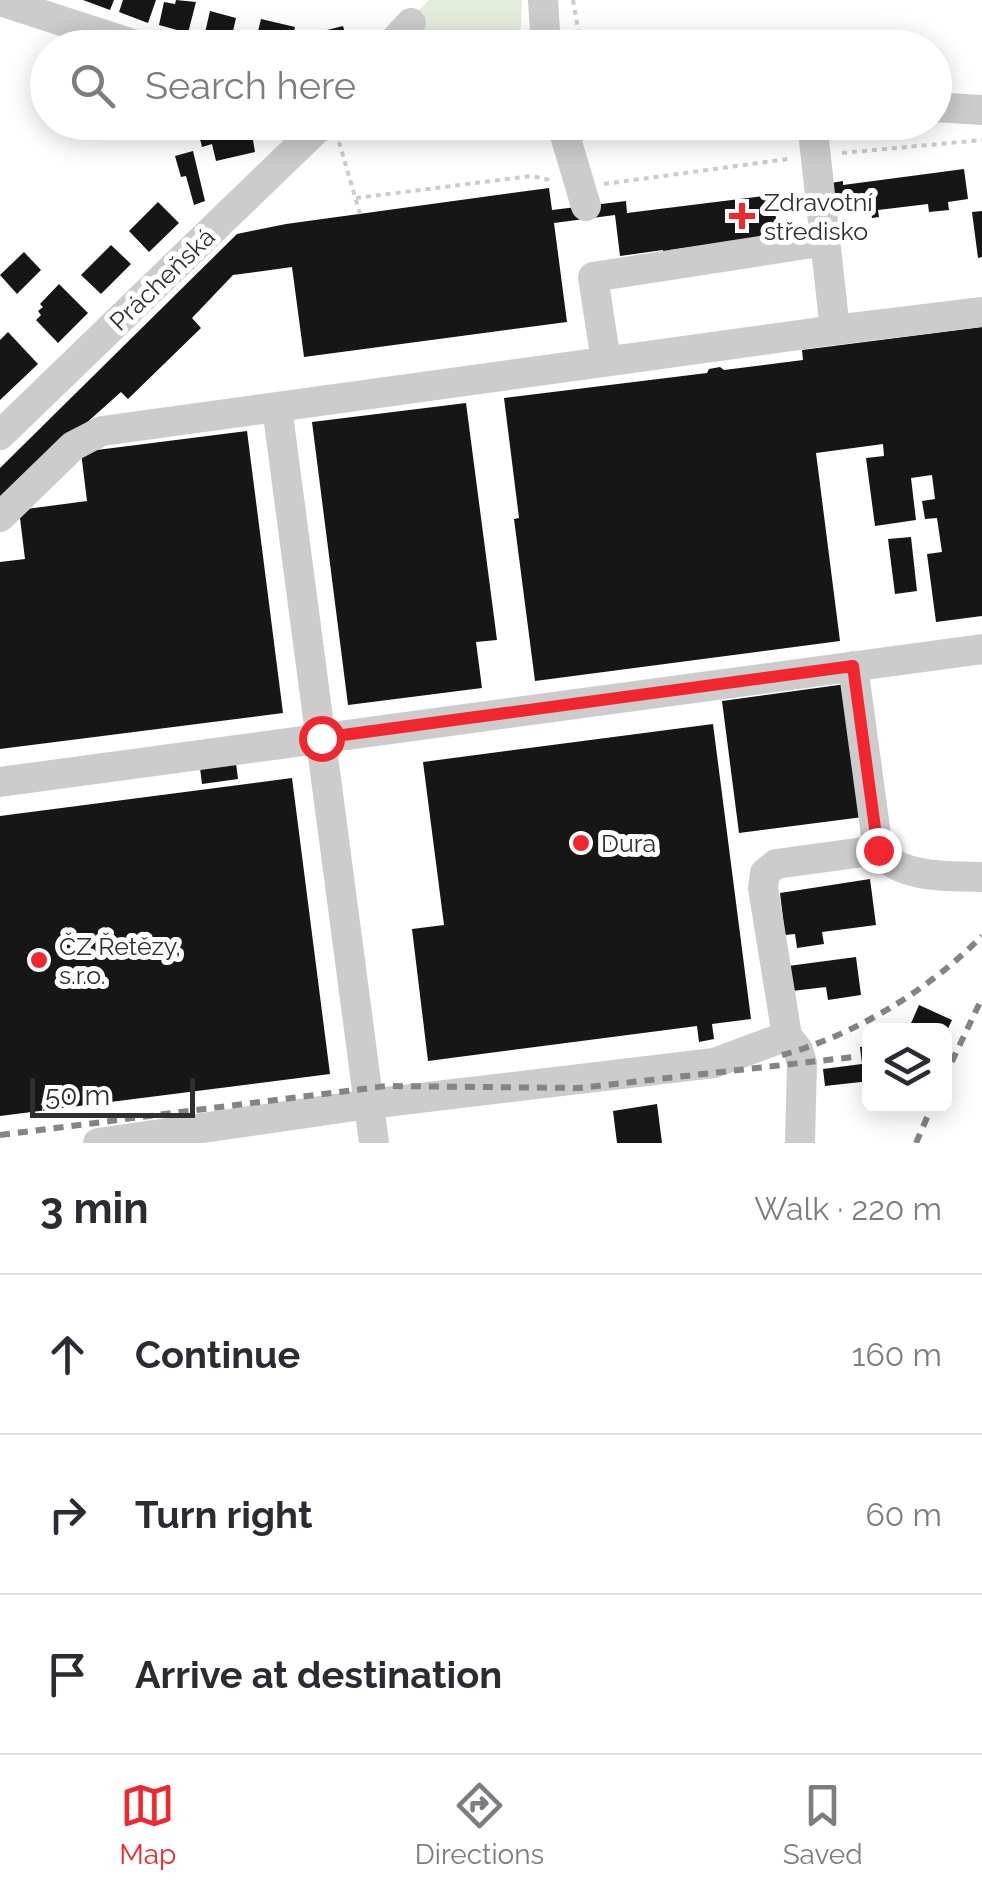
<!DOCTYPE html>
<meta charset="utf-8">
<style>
body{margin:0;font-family:Raleway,sans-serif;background:#f2f2f3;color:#2b2b33}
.controls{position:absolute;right:30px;bottom:30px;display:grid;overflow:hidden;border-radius:15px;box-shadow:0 5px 25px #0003}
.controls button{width:90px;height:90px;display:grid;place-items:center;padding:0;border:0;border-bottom:2px solid #e1e1e2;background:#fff;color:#2b2b33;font:50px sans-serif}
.scale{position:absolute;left:30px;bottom:25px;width:165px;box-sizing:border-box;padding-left:10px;border:5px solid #2f2f2f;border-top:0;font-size:28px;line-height:35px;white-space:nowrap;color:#2f2f2f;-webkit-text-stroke:8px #fff;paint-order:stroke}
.stop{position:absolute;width:30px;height:30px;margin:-22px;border:8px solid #f1262f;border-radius:50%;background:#fff}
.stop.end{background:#f1262f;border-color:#fff;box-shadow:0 2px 10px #0008}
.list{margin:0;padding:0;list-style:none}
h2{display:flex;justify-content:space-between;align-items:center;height:130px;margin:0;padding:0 40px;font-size:42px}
h2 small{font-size:32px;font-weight:400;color:#7c7c81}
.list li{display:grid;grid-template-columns:65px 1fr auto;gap:30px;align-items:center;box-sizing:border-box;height:160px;padding:0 40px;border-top:2px solid #e1e1e2}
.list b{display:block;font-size:38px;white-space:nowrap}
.list em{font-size:32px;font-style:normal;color:#7c7c81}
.icon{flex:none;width:55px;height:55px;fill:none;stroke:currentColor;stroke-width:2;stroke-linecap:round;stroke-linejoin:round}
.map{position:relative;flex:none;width:982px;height:1143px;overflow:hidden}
.search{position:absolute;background:#fff;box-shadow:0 5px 25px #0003;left:30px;right:30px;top:30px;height:110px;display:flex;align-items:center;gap:25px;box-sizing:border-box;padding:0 35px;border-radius:55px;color:#7c7c81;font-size:38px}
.sheet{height:610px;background:#fff}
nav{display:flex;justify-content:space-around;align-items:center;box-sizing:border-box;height:140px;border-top:2px solid #e1e1e2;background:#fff;font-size:28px;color:#7c7c81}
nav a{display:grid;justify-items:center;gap:5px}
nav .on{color:#f1262f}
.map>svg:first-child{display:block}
</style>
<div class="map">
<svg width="982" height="1143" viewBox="0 0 982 1143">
<rect width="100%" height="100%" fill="#fff"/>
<path fill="#e4eddc" d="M 429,0 L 522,0 L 521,29 L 515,47 L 397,48 L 411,18 Z"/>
<path fill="#161616" d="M 83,0 L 114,0 L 110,10 Z
M 123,0 L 156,0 L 148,23 L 119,12 Z
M 176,0 L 196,2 L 188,33 L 159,25 L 164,2 L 175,4 Z
M 210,11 L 236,18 L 230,44 L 204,37 Z
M 261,19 L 295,27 L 290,48 L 254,48 Z
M 343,26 L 349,48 L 315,48 L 311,34 Z
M 196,122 L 250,122 L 255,152 L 216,161 L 212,144 L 202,147 Z
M 193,151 L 205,201 L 194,205 L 186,176 L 181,177 L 175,156 Z
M 964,169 L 968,199 L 948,202 L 949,210 L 929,212 L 928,204 L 878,210 L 879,217 L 872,218 L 871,212 L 846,214 L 844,193 L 832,195 L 831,183 L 843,181 L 843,185 Z
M 549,188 L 552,210 L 626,201 L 627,213 L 773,195 L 778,235 L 670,250 L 671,255 L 663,256 L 663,250 L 620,256 L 615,215 L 554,223 L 567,322 L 304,357 L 292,267 L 233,275 L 192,318 L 201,328 L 128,399 L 121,392 L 0,500 L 0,468 L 237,234 L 286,224 Z
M 158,202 L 179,223 L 149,252 L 129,231 Z
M 982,211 L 982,257 L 978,258 L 972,212 Z
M 111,245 L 131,264 L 101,294 L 81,275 Z
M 24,252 L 41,270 L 17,294 L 0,275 Z
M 59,284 L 88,313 L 58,343 L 36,320 L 41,315 L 38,311 L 43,307 L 40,304 Z
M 982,327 L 982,616 L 936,622 L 927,554 L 942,552 L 937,518 L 925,519 L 922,501 L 935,499 L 932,475 L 911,478 L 916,520 L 875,526 L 866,458 L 884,456 L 883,444 L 816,453 L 840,641 L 535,681 L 514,519 L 519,518 L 504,398 L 707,373 L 709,369 L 720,367 L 724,370 L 803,360 L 802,350 Z
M 8,332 L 38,364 L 0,400 L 0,340 Z
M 466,403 L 497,640 L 476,642 L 482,688 L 348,705 L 312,422 Z
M 247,431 L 283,713 L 0,749 L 0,562 L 25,559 L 19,510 L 87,501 L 81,452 Z
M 911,537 L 917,591 L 895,594 L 888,539 Z
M 846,684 L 863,817 L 739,833 L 722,701 Z
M 713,724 L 751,1019 L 712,1024 L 714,1039 L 699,1042 L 697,1026 L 428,1061 L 412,929 L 444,925 L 423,762 Z
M 236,763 L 238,779 L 202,784 L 200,768 Z
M 292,778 L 330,1074 L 0,1116 L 0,816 Z
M 870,879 L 876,925 L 822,932 L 824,944 L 797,948 L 795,934 L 785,935 L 780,893 Z
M 856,957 L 861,995 L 828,1000 L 826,987 L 792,991 L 788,966 Z
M 919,1005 L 952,1020 L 944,1037 L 944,1030 L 908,1030 Z
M 870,1046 L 870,1081 L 825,1086 L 823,1069 L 862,1064 L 860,1047 Z
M 657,1104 L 662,1143 L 617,1143 L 613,1111 Z"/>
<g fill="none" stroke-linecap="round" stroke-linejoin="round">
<path stroke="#ccc" stroke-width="4" stroke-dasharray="5 5" stroke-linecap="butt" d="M 573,0 L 580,41 L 586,48
M 339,142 L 360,214
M 842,153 L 982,140
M 604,184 L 788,159
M 356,198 L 531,176 L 551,180"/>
<path stroke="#ccc" stroke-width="30" d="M 543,0 L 546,48
M 0,1 L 145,48
M 388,48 L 411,23
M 934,107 L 982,110
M 561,122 L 586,206
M 812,122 L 835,330 L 982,312
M 606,361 L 593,277 L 825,241
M 277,407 L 374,1143
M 0,435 L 324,122
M 0,517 L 73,446 L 102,431 L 835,330
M 853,666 L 878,850 C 899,879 950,876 982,877
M 0,782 L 982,649
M 98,1143 L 369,1104 L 714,1063 L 787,1036
M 800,1143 L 802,1063 L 798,1050 L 787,1036 L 763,888 L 765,873 L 776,864 L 878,850"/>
<path stroke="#848484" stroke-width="6" stroke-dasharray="10 8" stroke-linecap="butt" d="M 782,1055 C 855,1035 929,990 982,936
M 944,1078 L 982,998
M 0,1135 L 386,1086 L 579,1088 L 854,1057
M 916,1143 L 932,1106"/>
</g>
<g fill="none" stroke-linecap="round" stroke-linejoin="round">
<path stroke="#f1262f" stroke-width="12" d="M 321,738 L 853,666 L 878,850"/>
</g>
<g fill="#f1262f" stroke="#fff" stroke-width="4">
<path d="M737 201h10v10h10v10h-10v10h-10v-10h-10v-10h10z"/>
<circle cx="581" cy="843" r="10"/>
<circle cx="39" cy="960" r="10"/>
</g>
<g text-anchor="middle" stroke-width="10" stroke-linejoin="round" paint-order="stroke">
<g font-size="25" fill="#2f2f2f" stroke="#fff" text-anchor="start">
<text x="764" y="211">Zdravotní<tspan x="764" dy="29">středisko</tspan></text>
<text x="601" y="852">Dura</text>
<text x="59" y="955">ČZ Řetězy,<tspan x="59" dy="29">s.r.o.</tspan></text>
</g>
<g font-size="25" fill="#2f2f2f" stroke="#fff">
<text transform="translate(162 279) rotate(-44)" y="9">Prácheňská</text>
</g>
</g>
</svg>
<div class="controls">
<button><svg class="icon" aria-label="layers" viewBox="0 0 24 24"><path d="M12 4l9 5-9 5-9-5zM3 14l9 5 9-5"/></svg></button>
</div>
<div class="scale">50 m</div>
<div class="stop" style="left:321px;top:738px"></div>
<div class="stop end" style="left:878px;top:850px"></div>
<div class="search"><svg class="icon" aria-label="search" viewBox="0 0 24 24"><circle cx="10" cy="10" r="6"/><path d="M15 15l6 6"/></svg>Search here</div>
</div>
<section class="sheet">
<h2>3 min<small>Walk · 220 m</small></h2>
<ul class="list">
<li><svg class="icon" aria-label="ahead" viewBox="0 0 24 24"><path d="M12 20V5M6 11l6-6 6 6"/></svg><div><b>Continue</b></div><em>160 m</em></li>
<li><svg class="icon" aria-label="right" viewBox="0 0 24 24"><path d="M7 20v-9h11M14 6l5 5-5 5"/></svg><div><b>Turn right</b></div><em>60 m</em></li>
<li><svg class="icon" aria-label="arrive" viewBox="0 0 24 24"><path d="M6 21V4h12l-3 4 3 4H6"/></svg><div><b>Arrive at destination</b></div></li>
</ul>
</section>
<nav>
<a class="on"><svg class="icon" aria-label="map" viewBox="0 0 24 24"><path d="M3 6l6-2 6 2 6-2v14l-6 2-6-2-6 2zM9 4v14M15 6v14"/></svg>Map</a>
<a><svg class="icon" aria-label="directions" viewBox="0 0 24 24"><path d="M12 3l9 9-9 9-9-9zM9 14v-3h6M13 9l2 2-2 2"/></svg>Directions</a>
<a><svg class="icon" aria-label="saved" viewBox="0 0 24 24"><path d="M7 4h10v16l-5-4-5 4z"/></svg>Saved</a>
</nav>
